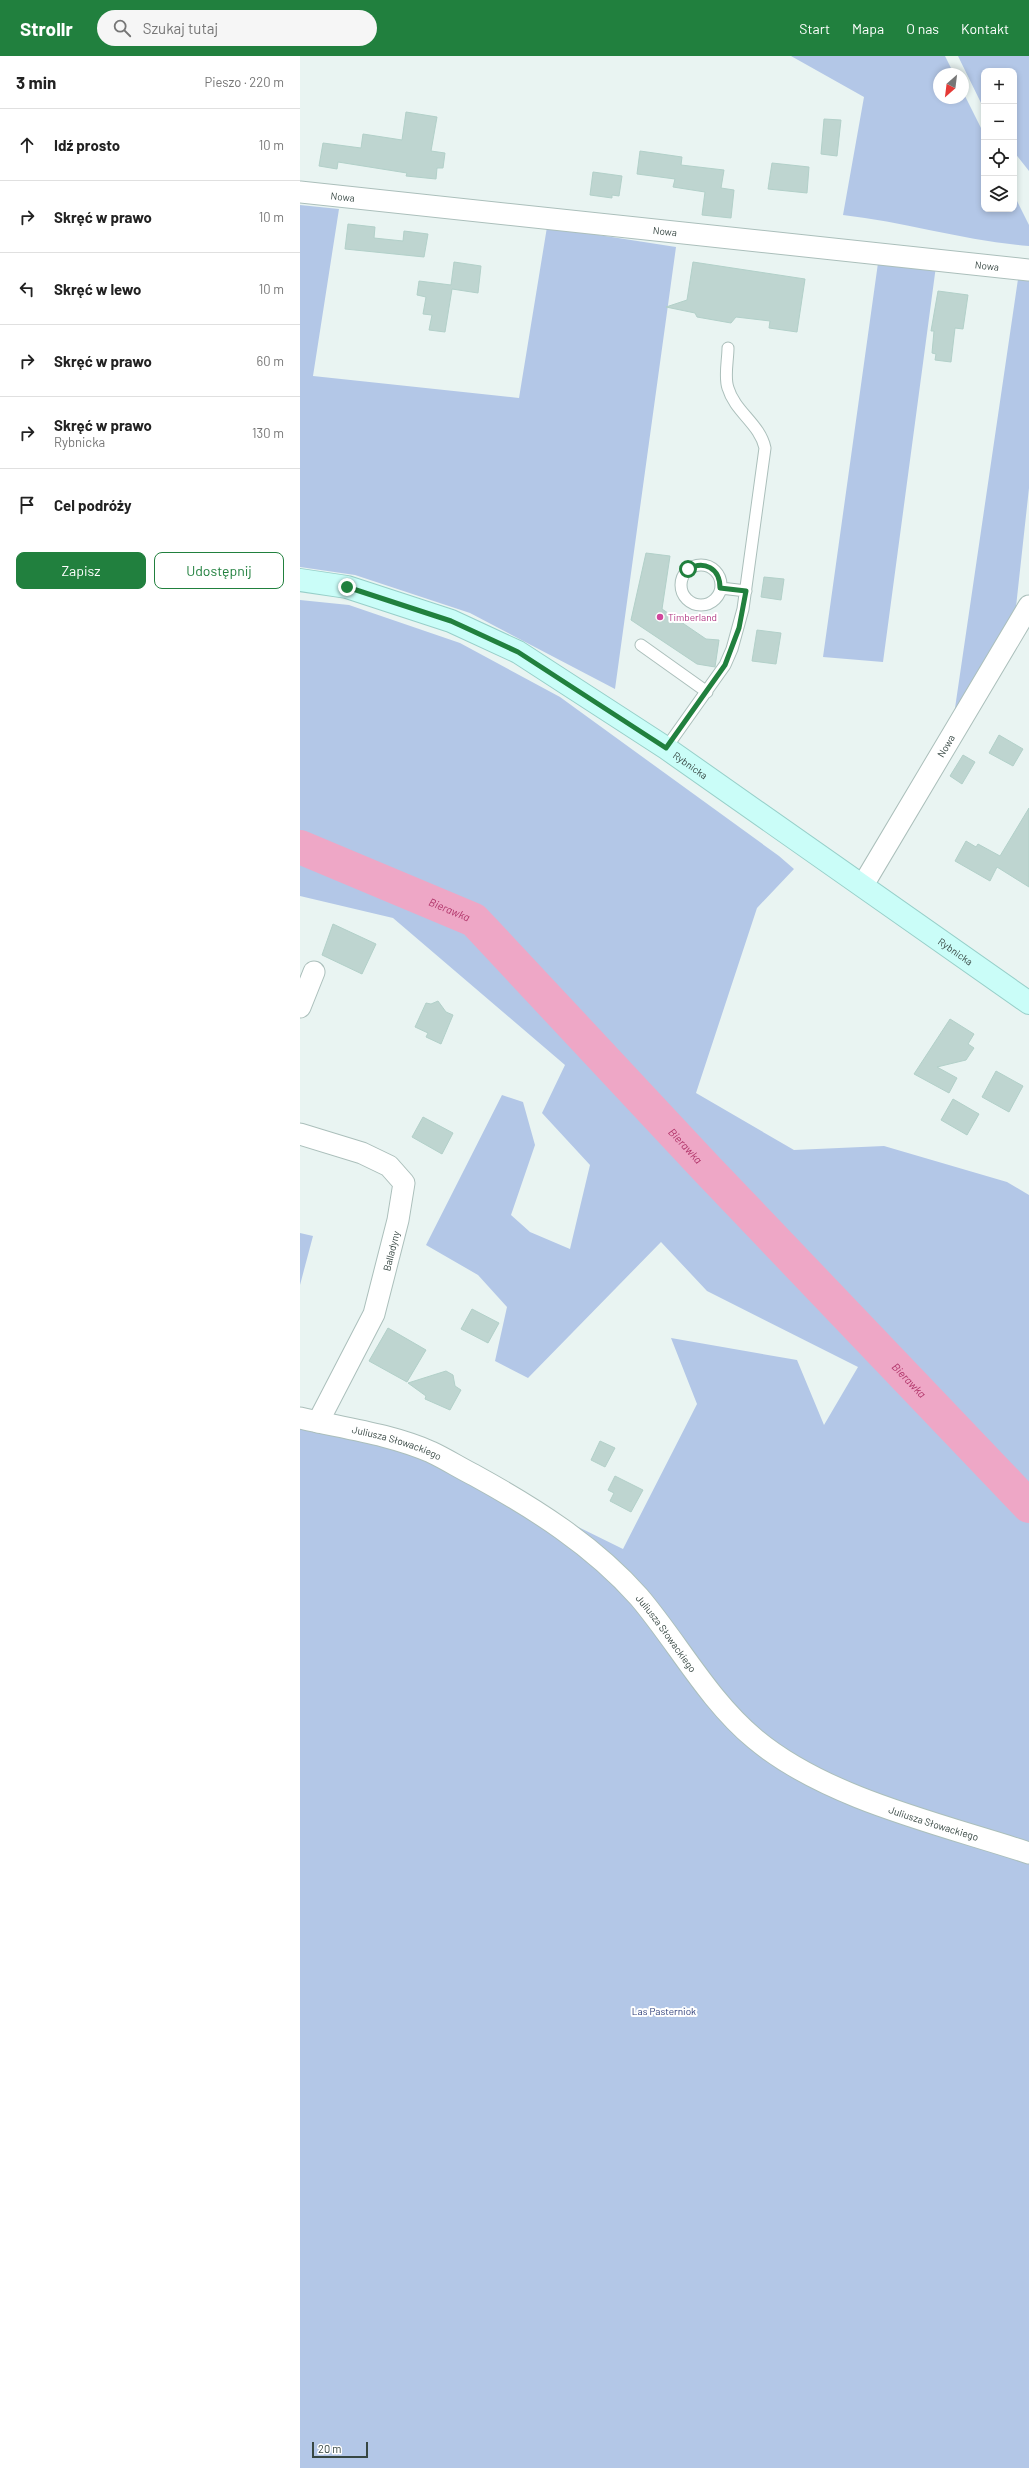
<!DOCTYPE html>
<html lang="pl">
<meta charset="utf-8">
<style>
body{margin:0;font-family:Barlow,sans-serif;background:#f6f6f6;color:#222}
.controls{position:absolute;right:12px;top:12px;display:grid;overflow:hidden;border-radius:8px;box-shadow:0 2px 6px #0003}
.controls button{width:36px;height:36px;display:grid;place-items:center;padding:0;border:0;border-bottom:1px solid #e0e0e0;background:#fff;color:#222;font:20px sans-serif}
.compass{position:absolute;left:633px;top:12px;width:36px;height:36px;border-radius:50%;background:#fff;box-shadow:0 2px 6px #0003;rotate:208deg}
.scale{position:absolute;left:12px;bottom:10px;width:56px;box-sizing:border-box;padding-left:4px;border:2px solid #374743;border-top:0;font-size:11px;line-height:14px;white-space:nowrap;color:#374743;-webkit-text-stroke:3px #fff;paint-order:stroke}
.stop{position:absolute;width:12px;height:12px;margin:-9px;border:3px solid #21803e;border-radius:50%;background:#fff}
.stop.end{background:#21803e;border-color:#fff;box-shadow:0 1px 4px #0008}
.list{margin:0;padding:0;list-style:none}
h2{display:flex;justify-content:space-between;align-items:center;height:52px;margin:0;padding:0 16px;font-size:17px}
h2 small{font-size:13px;font-weight:400;color:#767676}
.list li{display:grid;grid-template-columns:26px 1fr auto;gap:12px;align-items:center;box-sizing:border-box;height:72px;padding:0 16px;border-top:1px solid #e0e0e0}
.list b{display:block;font-size:15px;white-space:nowrap}
.list p{margin:0;font-size:13px;white-space:nowrap;color:#767676}
.list em{font-size:13px;font-style:normal;color:#767676}
.actions{display:flex;gap:8px;padding:12px 16px}
.actions a{flex:1;padding:9px 0;border:1px solid #21803e;border-radius:8px;text-align:center;font-size:14px;color:#21803e}
.actions .main{background:#21803e;color:#fff}
.icon{flex:none;width:22px;height:22px;fill:none;stroke:currentColor;stroke-width:2;stroke-linecap:round;stroke-linejoin:round}
.map{position:relative;flex:none;width:729px;height:2412px;overflow:hidden}
header{display:flex;align-items:center;gap:24px;box-sizing:border-box;height:56px;padding:0 20px;background:#21803e;color:#fff}
header strong{font-size:19px}
nav{display:flex;gap:22px;margin-inline-start:auto;font-size:14px}
.search{width:280px;height:36px;background:#f6f6f6;display:flex;align-items:center;gap:10px;box-sizing:border-box;padding:0 14px;border-radius:22px;color:#767676;font-size:15px}
main{display:flex}
aside{flex:1;background:#fff}
.map>svg:first-child{display:block}
</style>
<header>
<strong>Strollr</strong>
<div class="search"><svg class="icon" aria-label="search" viewBox="0 0 24 24"><circle cx="10" cy="10" r="6"/><path d="M15 15l6 6"/></svg>Szukaj tutaj</div>
<nav><a>Start</a><a>Mapa</a><a>O nas</a><a>Kontakt</a></nav>
</header>
<main>
<aside>
<h2>3 min<small>Pieszo · 220 m</small></h2>
<ul class="list">
<li><svg class="icon" aria-label="ahead" viewBox="0 0 24 24"><path d="M12 20V5M6 11l6-6 6 6"/></svg><div><b>Idź prosto</b></div><em>10 m</em></li>
<li><svg class="icon" aria-label="right" viewBox="0 0 24 24"><path d="M7 20v-9h11M14 6l5 5-5 5"/></svg><div><b>Skręć w prawo</b></div><em>10 m</em></li>
<li><svg class="icon" aria-label="left" viewBox="0 0 24 24"><path d="M17 20v-9H6M10 6l-5 5 5 5"/></svg><div><b>Skręć w lewo</b></div><em>10 m</em></li>
<li><svg class="icon" aria-label="right" viewBox="0 0 24 24"><path d="M7 20v-9h11M14 6l5 5-5 5"/></svg><div><b>Skręć w prawo</b></div><em>60 m</em></li>
<li><svg class="icon" aria-label="right" viewBox="0 0 24 24"><path d="M7 20v-9h11M14 6l5 5-5 5"/></svg><div><b>Skręć w prawo</b><p>Rybnicka</p></div><em>130 m</em></li>
<li><svg class="icon" aria-label="arrive" viewBox="0 0 24 24"><path d="M6 21V4h12l-3 4 3 4H6"/></svg><div><b>Cel podróży</b></div></li>
</ul>
<div class="actions"><a class="main">Zapisz</a><a>Udostępnij</a></div>
</aside>
<div class="map">
<svg width="729" height="2412" viewBox="0 0 729 2412">
<rect width="100%" height="100%" fill="#e9f4f2"/>
<path fill="#b3c7e7" d="M 491,0 L 645,0 L 654,18 L 639,18 L 639,42 L 663,42 L 663,36 L 684,78 L 684,153 L 714,153 L 714,139 L 729,169 L 729,190 C 666,185 605,166 543,159 L 564,41 Z
M 658,0 L 729,0 L 729,115 L 714,96 L 714,15 L 684,15 L 684,53 Z
M 0,149 L 39,153 L 13,320 L 219,342 L 247,171 L 376,191 L 315,633 L 170,557 L 55,519 L 0,511 Z
M 578,207 L 636,210 L 583,606 L 523,601 Z
M 718,223 L 729,225 L 729,432 L 715,560 L 654,659 Z
M 0,544 L 49,549 L 160,587 L 260,641 L 479,800 L 494,813 L 457,852 L 396,1037 L 494,1094 L 584,1090 L 707,1126 L 729,1139 L 729,2412 L 0,2412 L 0,1369 L 120,1398 L 197,1431 L 323,1493 L 397,1348 L 371,1282 L 497,1304 L 524,1369 L 558,1311 L 407,1235 L 361,1186 L 228,1322 L 195,1305 L 207,1251 L 178,1219 L 126,1189 L 202,1039 L 223,1046 L 235,1089 L 211,1159 L 230,1176 L 270,1193 L 290,1109 L 242,1057 L 265,1009 L 93,862 L 0,840 Z
M 0,1177 L 13,1180 L 0,1229 Z"/>
<g fill="none" stroke-linecap="round" stroke-linejoin="round">
<path stroke="#eea7c6" stroke-width="34" id="s1" d="M 0,791 L 174,864 L 406,1112 L 729,1450"/>
</g>
<path fill="#bed5d0" stroke="#b2d0c9" d="M 106,56 L 137,61 L 131,95 L 145,97 L 143,112 L 137,112 L 136,123 L 106,120 L 107,117 L 38,106 L 37,113 L 19,110 L 23,87 L 61,92 L 63,78 L 102,84 Z
M 524,63 L 541,64 L 537,100 L 521,98 Z
M 340,95 L 382,101 L 381,109 L 424,114 L 421,132 L 434,134 L 431,162 L 402,159 L 405,136 L 373,131 L 375,123 L 337,118 Z
M 472,107 L 509,111 L 507,137 L 468,133 Z
M 293,116 L 322,120 L 319,140 L 312,139 L 312,142 L 290,139 Z
M 48,168 L 75,171 L 74,182 L 103,185 L 104,175 L 128,178 L 124,201 L 45,193 Z
M 154,206 L 181,210 L 178,237 L 152,233 L 145,276 L 129,274 L 132,259 L 123,258 L 126,241 L 117,239 L 119,225 L 151,229 Z
M 393,206 L 505,223 L 497,276 L 469,272 L 470,265 L 436,261 L 431,267 L 397,261 L 395,257 L 366,251 L 387,244 Z
M 638,235 L 668,239 L 663,273 L 655,272 L 651,306 L 635,304 L 636,298 L 632,297 L 634,275 L 631,275 Z
M 346,497 L 370,500 L 362,553 L 406,583 L 419,584 L 415,611 L 397,608 L 331,564 Z
M 464,521 L 484,523 L 481,544 L 461,541 Z
M 457,574 L 481,577 L 476,608 L 452,605 Z
M 699,679 L 723,693 L 713,710 L 689,697 Z
M 663,699 L 675,706 L 662,728 L 650,720 Z
M 729,752 L 729,831 L 697,811 L 690,825 L 655,805 L 666,785 L 676,791 L 678,788 L 700,800 Z
M 33,868 L 76,888 L 62,918 L 22,899 Z
M 138,945 L 146,956 L 153,959 L 141,988 L 126,981 L 128,977 L 115,971 L 126,947 L 131,948 Z
M 650,963 L 674,978 L 668,988 L 674,992 L 666,1004 L 637,1011 L 657,1022 L 649,1037 L 614,1018 Z
M 696,1015 L 723,1030 L 709,1056 L 682,1041 Z
M 653,1043 L 679,1058 L 667,1079 L 641,1064 Z
M 123,1061 L 153,1077 L 142,1098 L 112,1081 Z
M 172,1253 L 199,1267 L 188,1287 L 161,1273 Z
M 88,1272 L 126,1294 L 107,1326 L 69,1305 Z
M 146,1315 L 153,1319 L 155,1330 L 161,1334 L 150,1354 L 125,1343 L 126,1340 L 108,1327 Z
M 300,1385 L 315,1392 L 305,1411 L 291,1404 Z
M 315,1420 L 343,1434 L 331,1456 L 310,1445 L 314,1437 L 308,1434 Z"/>
<g fill="none" stroke-linecap="round" stroke-linejoin="round">
<g stroke="#abbfbb" stroke-width="13">
<path id="service" d="M381 529a20 20 0 1 1 40 0a20 20 0 1 1-40 0Z
M 421,532 L 446,535
M 341,589 L 407,636
M 366,692 L 425,609 L 432,593 L 443,553 L 465,392 C 460,368 435,356 428,332 C 424,321 428,304 428,292"/>
</g>
<g stroke="#abbfbb" stroke-width="23">
<g id="minor">
<path id="s2" d="M 0,136 L 729,214"/>
<path id="s3" d="M 563,829 L 729,550"/>
<path d="M 0,951 L 14,916"/>
<path d="M 0,1078 L 62,1097 L 89,1110 L 104,1127 L 98,1164 L 74,1258 L 18,1366"/>
<path id="s4" d="M 0,1362 C 43,1372 90,1378 131,1396 C 146,1403 160,1412 174,1419 C 234,1452 293,1489 339,1541 C 378,1587 408,1644 455,1683 C 527,1743 641,1768 729,1797"/>
</g>
</g>
<g stroke="#97cfc9" stroke-width="24">
<g id="secondary">
<path id="s5" d="M 0,524 L 47,531 L 151,565 L 218,596 L 366,692 L 729,947"/>
</g>
</g>
<use href="#service" stroke="#fff" stroke-width="11"/>
<use href="#minor" stroke="#fff" stroke-width="21"/>
<use href="#secondary" stroke="#cafdf8" stroke-width="22"/>
</g>
<g fill="none" stroke-linecap="round" stroke-linejoin="round">
<path stroke="#21803e" stroke-width="5" d="M 47,531 L 151,565 L 218,596 L 366,692 L 425,609 L 439,572 L 446,535 L 420,532 C 420,512 404,504 388,513"/>
</g>
<circle fill="#d1479c" stroke="#fff" stroke-width="1.5" cx="360" cy="561" r="4"/>
<g text-anchor="middle" stroke-width="4" stroke-linejoin="round" paint-order="stroke">
<g font-size="10" fill="#374743" stroke="#fff">
<text dy="4" stroke="none"><textPath href="#s2" startOffset="43">Nowa</textPath></text>
<text dy="4" stroke="none"><textPath href="#s2" startOffset="367">Nowa</textPath></text>
<text dy="4" stroke="none"><textPath href="#s2" startOffset="691">Nowa</textPath></text>
<text dy="4" stroke="none"><textPath href="#s3" startOffset="162">Nowa</textPath></text>
<text dy="4" stroke="none"><textPath href="#s5" startOffset="437">Rybnicka</textPath></text>
<text dy="4" stroke="none"><textPath href="#s5" startOffset="761">Rybnicka</textPath></text>
<text transform="translate(91 1195) rotate(-76)" y="4">Balladyny</text>
<text dy="4" stroke="none"><textPath href="#s4" startOffset="100">Juliusza Słowackiego</textPath></text>
<text dy="4" stroke="none"><textPath href="#s4" startOffset="436">Juliusza Słowackiego</textPath></text>
<text dy="4" stroke="none"><textPath href="#s4" startOffset="773">Juliusza Słowackiego</textPath></text>
</g>
<g font-size="10" fill="#b23c85" stroke="#fff" text-anchor="start">
<text x="368" y="565">Timberland</text>
</g>
<g font-size="10" fill="#2c3d78" stroke="#fff">
<text x="364" y="1959">Las Pasterniok</text>
</g>
<g font-size="11" font-style="italic" fill="#b03368" stroke="#fff">
<text dy="4" stroke="none"><textPath href="#s1" startOffset="162">Bierawka</textPath></text>
<text dy="4" stroke="none"><textPath href="#s1" startOffset="498">Bierawka</textPath></text>
<text dy="4" stroke="none"><textPath href="#s1" startOffset="822">Bierawka</textPath></text>
</g>
</g>
</svg>
<div class="controls">
<button>+</button>
<button>−</button>
<button><svg class="icon" aria-label="locate" viewBox="0 0 24 24"><circle cx="12" cy="12" r="6"/><path d="M12 2v4M12 18v4M2 12h4M18 12h4"/></svg></button>
<button><svg class="icon" aria-label="layers" viewBox="0 0 24 24"><path d="M12 4l9 5-9 5-9-5zM3 14l9 5 9-5"/></svg></button>
</div>
<svg class="compass" viewBox="-18 -18 36 36"><path d="M0-13l5 13h-10z" fill="#e53935"/><path d="M0 13l5-13h-10z" fill="#767676"/></svg>
<div class="scale">20 m</div>
<div class="stop" style="left:388px;top:513px"></div>
<div class="stop end" style="left:47px;top:531px"></div>
</div>
</main>
